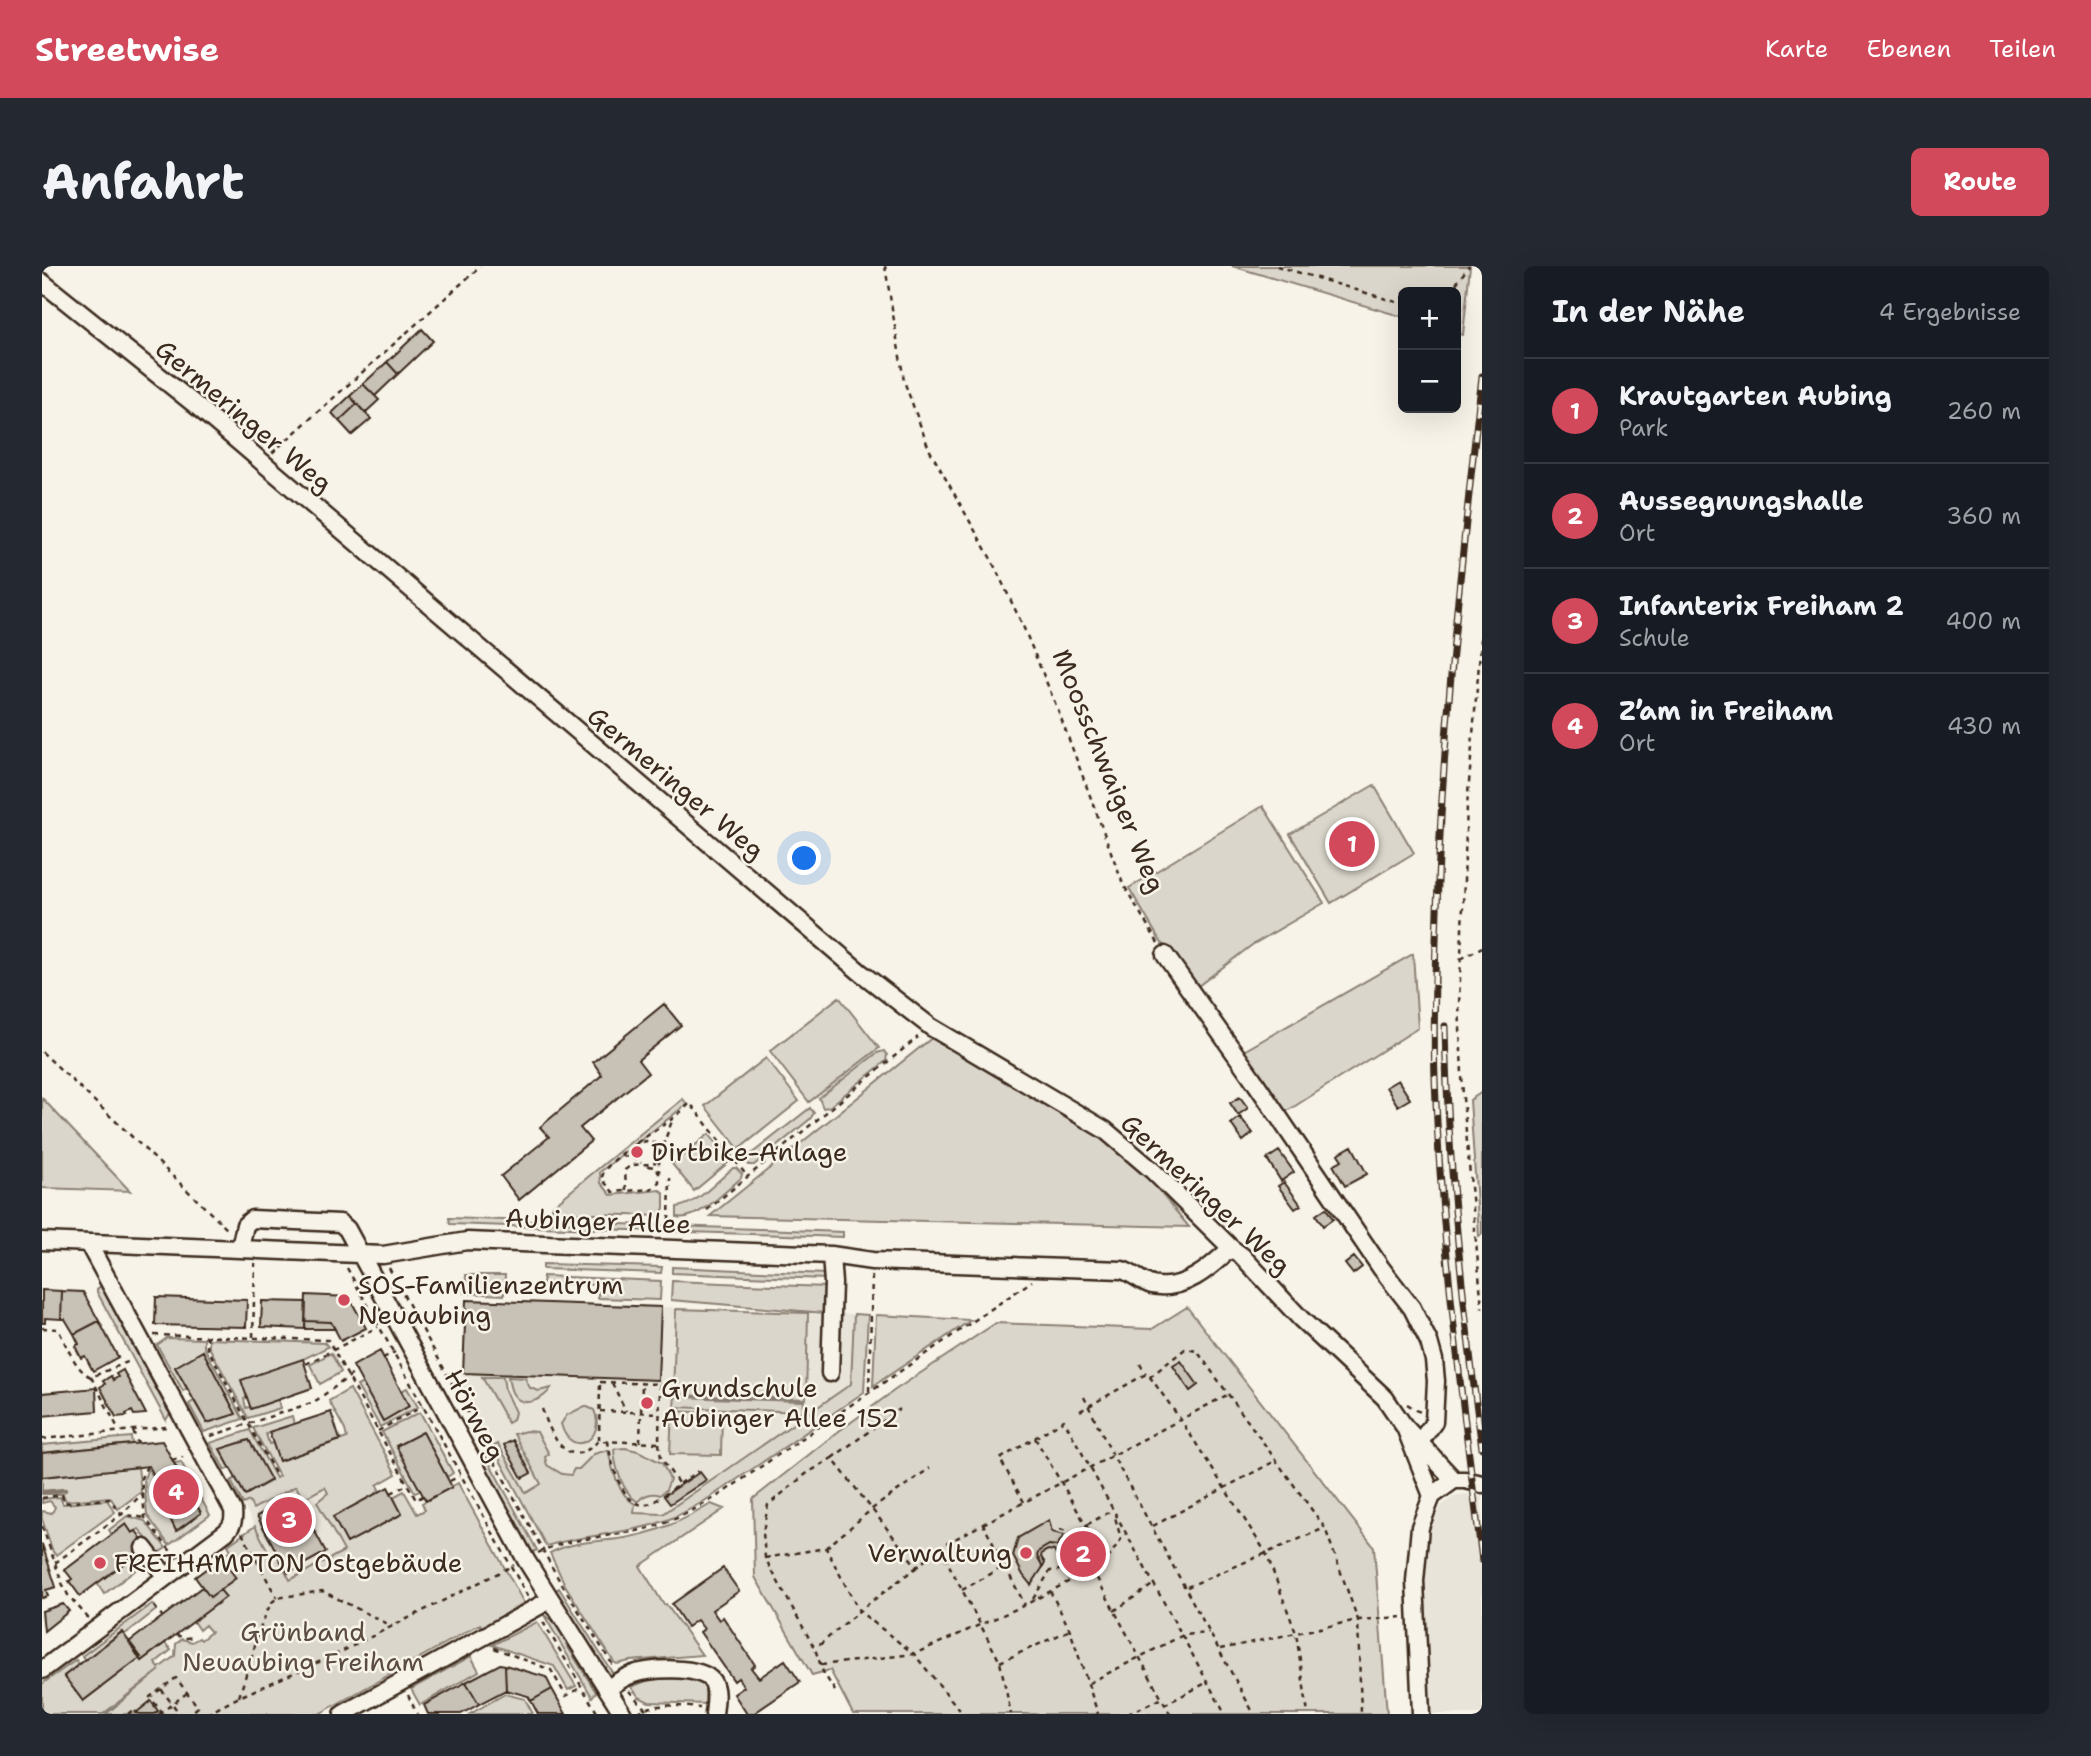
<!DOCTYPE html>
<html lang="de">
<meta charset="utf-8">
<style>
body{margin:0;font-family:"Shantell Sans",sans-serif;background:#242831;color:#f1f3f6}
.controls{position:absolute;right:21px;top:21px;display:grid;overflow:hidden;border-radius:10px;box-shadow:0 7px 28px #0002}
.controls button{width:63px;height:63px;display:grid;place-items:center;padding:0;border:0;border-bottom:2px solid #363941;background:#171b24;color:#f1f3f6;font:35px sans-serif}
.you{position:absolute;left:763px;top:593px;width:24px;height:24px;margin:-18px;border:5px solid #fff;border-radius:50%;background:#1a73e8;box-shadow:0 0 0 10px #1a73e833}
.badge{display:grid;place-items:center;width:46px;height:46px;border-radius:50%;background:#d1495b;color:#fff;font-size:23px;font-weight:700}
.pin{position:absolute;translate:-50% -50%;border:4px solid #fff;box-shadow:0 2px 7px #0006}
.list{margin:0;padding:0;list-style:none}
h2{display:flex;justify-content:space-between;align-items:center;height:91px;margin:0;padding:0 28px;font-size:30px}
h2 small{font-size:23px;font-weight:400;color:#9ea1a6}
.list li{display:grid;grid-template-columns:46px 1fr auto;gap:21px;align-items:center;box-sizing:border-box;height:105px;padding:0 28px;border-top:2px solid #363941}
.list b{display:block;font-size:26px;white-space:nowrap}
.list p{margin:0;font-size:23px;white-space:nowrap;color:#9ea1a6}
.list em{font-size:23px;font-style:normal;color:#9ea1a6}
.map{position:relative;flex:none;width:1440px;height:1448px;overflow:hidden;border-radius:10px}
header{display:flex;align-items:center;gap:42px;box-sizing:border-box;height:98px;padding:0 35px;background:#d1495b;color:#fff}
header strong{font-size:33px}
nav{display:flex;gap:38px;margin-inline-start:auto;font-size:24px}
.intro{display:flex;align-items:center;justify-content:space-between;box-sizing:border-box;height:168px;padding:0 42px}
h1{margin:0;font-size:49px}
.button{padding:18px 32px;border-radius:10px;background:#d1495b;color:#fff;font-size:24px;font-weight:700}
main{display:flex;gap:42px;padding:0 42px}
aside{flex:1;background:#171b24;border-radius:10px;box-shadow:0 7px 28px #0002}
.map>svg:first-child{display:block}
</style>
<header>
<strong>Streetwise</strong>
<nav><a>Karte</a><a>Ebenen</a><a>Teilen</a></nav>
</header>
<div class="intro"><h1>Anfahrt</h1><a class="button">Route</a></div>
<main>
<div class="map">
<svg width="1440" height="1448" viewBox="0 0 1440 1448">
<rect width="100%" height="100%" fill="#f7f3e8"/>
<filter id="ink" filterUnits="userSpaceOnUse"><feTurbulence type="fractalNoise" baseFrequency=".0143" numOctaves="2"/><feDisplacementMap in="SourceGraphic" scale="14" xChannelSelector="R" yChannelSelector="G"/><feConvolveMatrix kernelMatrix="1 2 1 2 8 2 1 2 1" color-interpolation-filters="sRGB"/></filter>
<g filter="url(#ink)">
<path fill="#e9e4d9" d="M 424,1034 L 812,1048 L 809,1118 L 621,1248 L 485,1243 L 420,1125 Z
M 332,1186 L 340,1202 L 278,1241 L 302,1285 L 243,1317 L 201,1238 L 244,1215 Z
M 1424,1228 L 1440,1231 L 1440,1448 L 1389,1448 L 1381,1316 L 1384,1279 L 1390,1256 L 1400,1239 L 1411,1231 Z"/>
<path fill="#dbd6cb" stroke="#8b8074" stroke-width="2" d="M 1190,0 L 1428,0 L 1421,69 L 1414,67 L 1414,26 L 1361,26 L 1361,51 Z
M 1332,519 L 1372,587 L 1289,637 L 1248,568 Z
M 1221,540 L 1282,637 L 1210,679 L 1152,723 L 1117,673 L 1087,622 Z
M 1371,688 L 1376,762 L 1242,847 L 1200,786 Z
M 797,731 L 837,782 L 767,836 L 728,785 Z
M 891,771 L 1075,882 L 1106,911 L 1147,961 L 668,950 Z
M 842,785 L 845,789 L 844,795 L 787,841 L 781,842 L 777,832 L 835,787 Z
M 724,792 L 757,835 L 697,883 L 663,840 Z
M 1440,826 L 1440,968 L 1437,970 L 1428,834 Z
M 0,832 L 88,925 L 0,922 Z
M 641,833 L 645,838 L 558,906 L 559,917 L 569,929 L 618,924 L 622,927 L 622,942 L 618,950 L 517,947 L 510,944 L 510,941 L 518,934 Z
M 768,842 L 772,847 L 768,853 L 712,899 L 706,899 L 704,892 Z
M 667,868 L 688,895 L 652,925 L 630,898 Z
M 691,902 L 694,902 L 700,908 L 699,912 C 685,924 655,956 635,951 L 635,941 C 656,938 675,915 691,902 Z
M 407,952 L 801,966 L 801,971 L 408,958 Z
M 501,998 L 620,1001 L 619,1007 L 501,1003 Z
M 630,1001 L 784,1008 L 784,1013 L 630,1007 Z
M 424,1009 L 463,1009 L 462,1029 L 423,1027 Z
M 501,1010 L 619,1015 L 618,1034 L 556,1032 L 556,1019 L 501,1017 Z
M 630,1015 L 784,1021 L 783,1047 L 629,1034 Z
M 59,1020 L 126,1145 L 130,1144 L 124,1154 L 55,1026 L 55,1023 Z
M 1145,1041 L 1332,1281 L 1345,1448 L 811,1448 L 788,1404 L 770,1409 L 713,1311 L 711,1233 L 793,1168 L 853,1124 L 954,1057 L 1110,1063 Z
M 634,1043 L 766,1047 L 764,1133 L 631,1129 Z
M 812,1048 L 826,1049 L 822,1126 C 783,1153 743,1181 703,1208 C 679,1224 656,1241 630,1252 C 590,1269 546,1267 504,1280 L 451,1181 L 456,1178 L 484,1227 L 499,1218 L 472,1168 L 484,1165 L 495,1166 L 507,1188 L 503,1191 L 505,1199 L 520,1208 L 529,1209 L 532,1203 L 537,1203 L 552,1188 L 566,1184 C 570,1202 576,1229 593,1238 L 592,1247 L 621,1248 L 809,1118 Z
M 834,1049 L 929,1054 L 831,1120 Z
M 125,1072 L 162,1073 L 162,1081 L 201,1153 L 162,1166 L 147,1138 L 152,1135 L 165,1157 L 193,1148 L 134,1101 L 145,1123 L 141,1125 L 115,1079 Z
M 167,1073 L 283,1077 L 286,1081 L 261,1093 L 202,1133 L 204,1142 L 236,1133 L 238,1142 L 206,1152 L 167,1081 Z
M 289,1087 L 299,1106 L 278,1118 L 268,1099 Z
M 440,1111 L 461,1111 L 463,1125 L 473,1146 L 471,1154 L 466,1157 Z
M 466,1111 L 483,1112 L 488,1122 L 497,1125 L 509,1122 C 502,1133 481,1144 471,1128 C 468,1123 467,1117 466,1111 Z
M 321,1117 L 341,1154 L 367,1140 L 359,1125 L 365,1122 L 376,1141 L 338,1161 L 315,1120 Z
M 308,1123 L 354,1208 L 335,1219 L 338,1226 L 292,1251 L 305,1277 L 360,1248 L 351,1231 L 362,1225 L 375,1248 L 383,1244 L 380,1237 L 416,1217 L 483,1339 L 441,1363 L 438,1358 L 277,1448 L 64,1448 L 118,1404 L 61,1448 L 0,1448 L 0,1418 L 34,1394 L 37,1398 L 22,1410 L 41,1435 L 97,1392 L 99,1395 L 123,1377 L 129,1384 L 113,1397 L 117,1402 L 133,1390 L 134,1378 L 140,1373 L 150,1376 L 157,1372 L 159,1374 L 169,1366 L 163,1359 L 157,1364 L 151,1355 L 183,1331 L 178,1324 L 193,1312 L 179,1292 L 189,1284 L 186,1279 L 213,1260 L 229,1291 L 235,1289 L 248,1314 L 302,1285 L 275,1236 L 286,1227 L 283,1221 L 261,1233 L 254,1220 L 211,1243 L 207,1235 L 201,1238 L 189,1215 L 194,1212 L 203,1229 L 229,1215 L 207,1174 L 179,1183 L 189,1202 L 183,1204 L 168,1177 L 208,1164 L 234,1212 L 237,1210 L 211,1162 L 250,1150 L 252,1158 L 224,1168 L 227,1178 L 231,1177 L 237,1195 L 305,1172 L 303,1164 L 287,1135 Z
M 633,1131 L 762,1135 L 761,1146 L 632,1141 Z
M 543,1140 L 552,1144 C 565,1172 529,1195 519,1158 L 525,1149 Z
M 630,1145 L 680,1147 L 679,1189 L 628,1188 Z
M 378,1146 L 411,1207 L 405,1211 L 380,1166 L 355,1180 L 379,1224 L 373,1227 L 340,1166 Z
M 89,1171 L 90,1178 L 0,1187 L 0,1179 Z
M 583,1182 L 596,1185 L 620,1197 L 628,1213 L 624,1224 L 618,1229 C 611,1226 600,1229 596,1236 C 580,1226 573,1201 572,1183 Z
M 442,1187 L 495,1284 L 489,1287 L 436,1190 Z
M 139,1196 L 168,1249 L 127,1279 L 105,1249 L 102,1213 L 106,1202 L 129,1242 L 124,1245 L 135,1265 L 159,1247 L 132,1197 Z
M 96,1201 L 99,1226 L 76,1243 L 68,1231 L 24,1235 L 21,1228 L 0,1228 L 0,1211 Z
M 18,1231 L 21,1238 L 65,1234 L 73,1246 L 14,1289 L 11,1286 L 0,1253 L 0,1245 L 10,1247 L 13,1241 L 8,1235 L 0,1237 L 0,1233 Z
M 669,1238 L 682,1243 L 598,1300 L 622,1339 L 624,1338 L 660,1389 L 588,1395 L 575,1398 L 572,1396 L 523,1319 L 508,1287 C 530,1275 558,1276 583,1272 C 613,1267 643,1254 669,1238 Z
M 85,1250 L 103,1255 L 124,1282 L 112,1290 L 108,1277 L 97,1263 L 90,1267 L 84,1259 L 70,1269 L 67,1264 Z
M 88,1293 L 95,1303 L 62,1328 L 55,1317 Z
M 517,1322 L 573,1411 L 569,1412 L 565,1409 L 512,1325 Z
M 110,1338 L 114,1344 L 82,1369 L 79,1366 L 43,1394 L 40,1390 Z
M 502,1349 L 513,1356 L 527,1376 L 524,1378 L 554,1426 L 550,1431 Z
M 495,1356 L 534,1420 L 526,1424 L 512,1400 L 450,1379 Z
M 429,1390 L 437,1405 L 378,1439 L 369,1423 Z
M 650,1412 L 663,1420 L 663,1438 L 607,1436 L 597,1431 L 589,1421 L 609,1413 Z
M 463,1428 L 483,1433 L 491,1448 L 428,1448 Z"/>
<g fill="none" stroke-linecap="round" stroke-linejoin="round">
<path stroke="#84786c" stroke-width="4.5" d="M 1,1226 L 23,1224"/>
</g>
<path fill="#c8c1b6" stroke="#3b2a1e" stroke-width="2" d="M 380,63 L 391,75 L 356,108 L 345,96 Z
M 345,96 L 356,108 L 333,130 L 321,118 Z
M 321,118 L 337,134 L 323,147 L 308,130 Z
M 308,130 L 315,138 L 297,155 L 290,147 Z
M 315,138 L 329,153 L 310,169 L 297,155 Z
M 622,738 L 639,759 L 596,794 L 606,807 L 538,862 L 549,875 L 477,934 L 459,910 L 507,871 L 498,861 L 560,809 L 551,796 Z
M 1356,814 L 1368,833 L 1356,840 L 1344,821 Z
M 1198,831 L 1206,842 L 1196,849 L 1188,837 Z
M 1198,851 L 1211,867 L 1201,875 L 1189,858 Z
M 1310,880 L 1325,908 L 1303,920 L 1291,899 L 1300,894 L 1296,888 Z
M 1237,885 L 1252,906 L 1239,915 L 1225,893 Z
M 1242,916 L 1259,939 L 1253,943 L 1236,920 Z
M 1284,942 L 1291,953 L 1281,960 L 1274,949 Z
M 1312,991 L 1320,1001 L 1311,1008 L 1303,998 Z
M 0,1024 L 20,1025 L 19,1053 L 3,1052 L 3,1057 L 0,1057 Z
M 20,1025 L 41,1026 L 57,1055 L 32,1068 L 23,1053 L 19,1053 Z
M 264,1029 L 307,1031 L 324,1062 L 299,1075 L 289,1056 L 263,1055 Z
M 114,1031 L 205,1034 L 204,1061 L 113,1059 Z
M 424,1034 L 619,1041 L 616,1114 L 421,1107 Z
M 220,1035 L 264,1036 L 263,1063 L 219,1061 Z
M 57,1055 L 76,1091 L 51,1105 L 43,1090 L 39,1092 L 33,1080 L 37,1078 L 32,1068 Z
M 263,1055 L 289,1056 L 293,1063 L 263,1063 Z
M 161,1085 L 194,1148 L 165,1157 L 133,1101 Z
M 338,1085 L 367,1140 L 341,1155 L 311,1100 Z
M 261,1093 L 270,1122 L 209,1143 L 199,1114 Z
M 1139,1095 L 1156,1119 L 1148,1125 L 1131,1100 Z
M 81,1104 L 104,1148 L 92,1149 L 90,1145 L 84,1148 L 85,1150 L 74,1151 L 58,1121 L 63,1118 L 61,1115 L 69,1110 L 71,1114 L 76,1111 L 74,1108 Z
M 54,1122 L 55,1145 L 0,1150 L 0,1127 Z
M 289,1146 L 298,1174 L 237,1195 L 227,1166 Z
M 381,1166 L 410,1221 L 384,1235 L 354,1180 Z
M 207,1174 L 229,1214 L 203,1229 L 178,1183 Z
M 471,1174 L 489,1207 L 480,1212 L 462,1179 Z
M 120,1175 L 159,1247 L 134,1265 L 124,1244 L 129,1242 L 107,1200 L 0,1211 L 0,1187 Z
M 658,1206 L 664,1214 L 628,1238 L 622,1230 Z
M 346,1221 L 360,1248 L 305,1277 L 291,1251 Z
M 253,1229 L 284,1286 L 246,1307 L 215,1250 Z
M 1007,1254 L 1010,1266 L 1022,1269 L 1015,1280 L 1007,1279 L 997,1285 L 995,1290 L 1001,1301 L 989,1319 L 981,1309 L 971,1290 L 976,1272 Z
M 84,1258 L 90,1267 L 94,1265 L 105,1280 L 38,1330 L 27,1315 L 30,1313 L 23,1304 Z
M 1048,1272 L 1058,1291 L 1034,1304 L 1023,1285 Z
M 0,1278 L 14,1321 L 4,1324 L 6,1330 L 0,1332 Z
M 1007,1279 L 1015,1280 L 1023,1297 L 1028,1294 L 1031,1298 L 1022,1303 L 1012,1285 L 1006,1284 L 1000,1287 L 999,1291 L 1003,1297 L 1001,1301 L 995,1290 L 997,1285 Z
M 179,1292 L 194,1312 L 168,1331 L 153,1311 Z
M 681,1302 L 697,1325 L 670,1344 L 677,1354 L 681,1351 L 713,1399 L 709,1402 L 717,1412 L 743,1394 L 758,1416 L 711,1448 L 705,1448 L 692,1428 L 702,1421 L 696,1412 L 692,1415 L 658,1366 L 662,1363 L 655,1354 L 645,1361 L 630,1338 Z
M 160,1321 L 168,1331 L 178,1324 L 184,1331 L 99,1395 L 87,1376 Z
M 21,1338 L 27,1345 L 2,1365 L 0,1345 Z
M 80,1366 L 99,1391 L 41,1435 L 22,1410 Z
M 458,1398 L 463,1399 L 464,1424 L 437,1438 L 424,1416 Z
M 463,1399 L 504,1411 L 510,1423 L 489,1435 L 486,1430 L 464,1424 Z
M 424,1416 L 437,1438 L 419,1448 L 386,1448 L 382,1439 Z
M 510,1423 L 524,1448 L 496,1448 L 489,1435 Z
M 109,1435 L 116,1445 L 112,1448 L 97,1448 L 95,1446 Z"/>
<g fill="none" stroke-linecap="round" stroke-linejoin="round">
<g stroke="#3b2a1e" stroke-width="21">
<path id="minor" d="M 0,16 L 151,137 L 818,706 L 889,761 L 1063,864 L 1111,905 L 1189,982 L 1200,990 L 1259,1053 L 1343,1132 L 1362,1160 L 1412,1214 L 1423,1214 L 1440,1218
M 1123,689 L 1209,810 L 1339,1002 L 1370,1042 L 1387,1076 L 1392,1094 L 1394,1115 L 1392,1156 L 1378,1176
M 0,975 L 341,989 L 425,975 L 789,989 L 830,995 L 1080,1004 C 1091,1007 1099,1016 1110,1019 C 1141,1026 1168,1002 1189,982
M 198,982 L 203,959 L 210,953 L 298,957 L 305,963 L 484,1294 L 581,1448
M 788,1107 L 791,1017 L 789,989
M 1364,1164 L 1390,1230
M 102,1282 L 124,1311
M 0,1404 L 184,1266 C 191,1259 192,1254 191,1244 L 46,977
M 565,1423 C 573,1418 580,1412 589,1409 C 605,1402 659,1399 670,1415 C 676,1424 673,1438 672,1448
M 301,1448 L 508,1334
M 1379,1448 L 1373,1315 L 1378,1261 L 1390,1230 L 1412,1214"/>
</g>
<path stroke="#3b2a1e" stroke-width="2.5" stroke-dasharray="5 5" stroke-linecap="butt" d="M 843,0 L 862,115 L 887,183 L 949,293 L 981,360 L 1016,444 L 1081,618 L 1116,677
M 1235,0 L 1361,38
M 1408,26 L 1427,0
M 230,187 L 439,0
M 1440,362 L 1425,540 L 1417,738 L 1421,832 L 1440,1042
M 1419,693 L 1440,681
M 0,786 L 83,864 L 185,963 L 185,966
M 591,879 L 604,875 L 613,877 L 617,886 L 617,916 L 609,923 L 571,926 L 560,913 C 559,895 617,864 631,852 C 637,848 643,842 648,837 L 705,910
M 580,890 L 591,892 L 599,897
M 606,900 L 613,901 L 617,907
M 584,924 L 583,904 C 593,894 605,902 615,895 L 630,855
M 665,944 L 876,771
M 627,955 L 628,912
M 305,1002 L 486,1331
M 347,1002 L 516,1312 L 572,1401
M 0,1062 L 16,1063 C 24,1078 33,1104 49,1111 L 88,1095
M 112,1069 L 286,1074 L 374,1234 L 381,1230
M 165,1069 L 165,1081 L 235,1211
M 211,1071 L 213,997
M 341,1092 L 353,1086
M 264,1098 L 336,1061
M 1098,1098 L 1104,1108
M 49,1111 L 77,1164
M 1108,1111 L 1143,1083 L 1155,1085 L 1283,1262 L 1316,1354 L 1319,1448
M 558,1116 L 618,1118 L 617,1177 L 557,1175 Z
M 570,1117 L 584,1145
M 827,1125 L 830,1009
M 1042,1131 L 1071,1190 L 1212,1448
M 1365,1138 L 1378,1146
M 500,1143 C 506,1158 516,1191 538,1187 C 545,1186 551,1179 557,1175
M 558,1145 L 617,1147
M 1038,1145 L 1104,1108 L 1108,1111 L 1139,1154 L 1224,1287 L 1254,1367 L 1266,1448
M 91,1165 L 96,1178
M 336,1165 L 381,1140
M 169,1170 L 272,1136 L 315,1105
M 993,1172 L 1064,1293
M 0,1173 L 124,1161
M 566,1175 C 568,1193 580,1245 606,1238 C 615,1236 646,1211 656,1205
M 598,1176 L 600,1118
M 617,1177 L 619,1192 L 636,1217
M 790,1192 L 858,1143
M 130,1194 L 141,1191
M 105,1200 L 99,1212 L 103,1252 L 131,1288
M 408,1215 L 417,1210
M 349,1227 L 365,1219
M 0,1232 L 20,1229 L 22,1237 L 67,1233 L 80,1248 L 103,1252
M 982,1236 L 958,1193 L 1022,1154 L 1183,1448
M 941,1258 L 1185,1129
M 0,1260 L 20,1317 L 26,1329 L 47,1353
M 1111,1260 L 1235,1194
M 1018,1263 L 1030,1267 L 1071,1244
M 200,1267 L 235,1332
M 784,1282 L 830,1243 L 888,1202
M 898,1282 L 958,1396 L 969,1448
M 1020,1282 L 1030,1267
M 496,1287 C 527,1271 565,1272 599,1264 C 628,1258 654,1243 679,1228 L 990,1015
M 723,1292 L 784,1282 L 817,1345 L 774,1382
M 13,1297 L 80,1248 L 101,1227
M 875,1301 L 817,1345 L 872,1388 L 921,1448
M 1050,1303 L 1128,1448
M 1026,1304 L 1031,1313
M 1145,1321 L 1283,1262
M 920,1324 L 963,1300
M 1008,1325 L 1028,1364 L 1056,1448
M 991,1333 L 1008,1305 L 1018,1304
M 112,1340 L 120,1350
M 1072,1345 L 1112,1318
M 501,1356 L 556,1448
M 134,1369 L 143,1372 L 152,1371
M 452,1382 L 509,1404 L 524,1430 L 540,1421
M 1178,1383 L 1316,1354 L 1361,1351
M 958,1396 L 1028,1364
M 779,1399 L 872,1388 L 983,1339 L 1050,1303 L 1065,1294 L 1079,1273 L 1073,1251
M 1047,1417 L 1141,1369 L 1167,1367
M 119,1423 L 138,1448
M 587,1425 L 608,1448
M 793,1425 L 781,1406 L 773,1383 L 723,1292 L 721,1266 L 726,1239 L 764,1208 L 790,1192 L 875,1301 L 898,1281 L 941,1258 L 983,1339
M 366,1429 L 375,1448
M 197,1431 L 220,1357 L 229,1337 L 235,1332 L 280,1325 L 350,1360
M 1122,1439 L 1166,1416
M 596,1446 C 614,1436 638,1440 658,1442
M 86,1448 L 92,1443 L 95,1448
M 117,1448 L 145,1427
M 121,1448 L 108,1431 L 134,1412 L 156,1441 L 148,1448
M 165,1448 L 197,1431 L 293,1389 L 472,1299
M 1086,1448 L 1118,1433"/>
<use href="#minor" stroke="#f7f3e8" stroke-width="16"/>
<g stroke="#3b2a1e" stroke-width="7">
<path id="rail" d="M 1440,110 C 1420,288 1400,466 1395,645 C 1393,701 1391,757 1393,812 C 1399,974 1420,1134 1440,1294
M 1403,760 C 1406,902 1421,1041 1440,1182"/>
</g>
<use href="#rail" stroke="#f7f3e8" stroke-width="4.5" stroke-dasharray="13" stroke-linecap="butt"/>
</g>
</g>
<g fill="#d1495b" stroke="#f7f3e8" stroke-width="2.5">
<circle cx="595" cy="886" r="7"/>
<circle cx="302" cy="1034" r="7"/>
<circle cx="605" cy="1137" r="7"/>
<circle cx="984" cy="1287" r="7"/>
<circle cx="58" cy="1297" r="7"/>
</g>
<g text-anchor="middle" stroke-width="5" stroke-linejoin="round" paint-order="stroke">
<g font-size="26" fill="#3b2a1e" stroke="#f7f3e8">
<text transform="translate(202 150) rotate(40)" y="9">Germeringer Weg</text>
<text transform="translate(1067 505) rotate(68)" y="9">Moosschwaiger Weg</text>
<text transform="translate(634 517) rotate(40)" y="9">Germeringer Weg</text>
<text transform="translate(1164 928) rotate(43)" y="9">Germeringer Weg</text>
<text transform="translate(556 955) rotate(2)" y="9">Aubinger Allee</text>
<text transform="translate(433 1149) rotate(62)" y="9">Hörweg</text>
</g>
<g font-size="26" fill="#3b2a1e" stroke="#f7f3e8" text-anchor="start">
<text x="609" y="895">Dirtbike-Anlage</text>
<text x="316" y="1028">SOS-Familienzentrum<tspan x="316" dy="30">Neuaubing</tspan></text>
<text x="619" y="1131">Grundschule<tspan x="619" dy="30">Aubinger Allee 152</tspan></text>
<text x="970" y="1296" text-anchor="end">Verwaltung</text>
<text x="72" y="1306">FREIHAMPTON Ostgebäude</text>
</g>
<g font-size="26" fill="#5b4c41" stroke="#f7f3e8">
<text x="261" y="1375">Grünband<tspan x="261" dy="30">Neuaubing Freiham</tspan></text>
</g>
</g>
</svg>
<div class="controls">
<button>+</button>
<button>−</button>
</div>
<div class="you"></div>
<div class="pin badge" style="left:1310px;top:578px">1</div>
<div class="pin badge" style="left:1041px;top:1288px">2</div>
<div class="pin badge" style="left:247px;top:1254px">3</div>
<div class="pin badge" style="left:134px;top:1226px">4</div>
</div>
<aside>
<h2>In der Nähe<small>4 Ergebnisse</small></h2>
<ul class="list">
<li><span class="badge">1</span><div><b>Krautgarten Aubing</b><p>Park</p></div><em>260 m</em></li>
<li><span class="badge">2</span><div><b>Aussegnungshalle</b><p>Ort</p></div><em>360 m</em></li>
<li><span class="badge">3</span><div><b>Infanterix Freiham 2</b><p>Schule</p></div><em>400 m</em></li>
<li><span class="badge">4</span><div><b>Z’am in Freiham</b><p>Ort</p></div><em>430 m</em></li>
</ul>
</aside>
</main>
